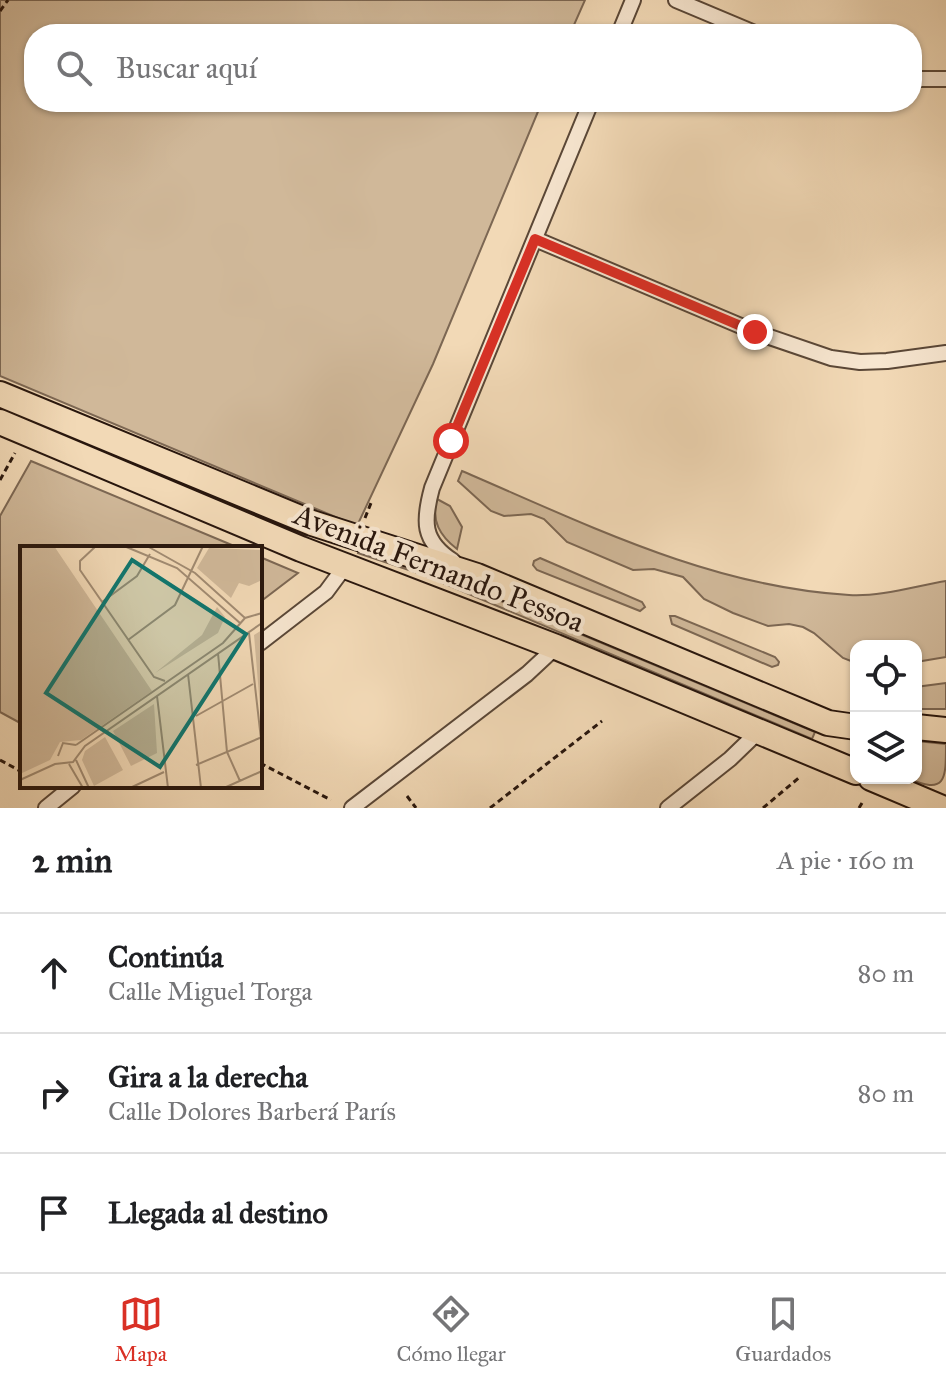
<!DOCTYPE html>
<html lang="es">
<meta charset="utf-8">
<style>
body{margin:0;font-family:"IM FELL Great Primer",serif;background:#f6f6f6;color:#202124}
.controls{position:absolute;right:24px;bottom:24px;display:grid;overflow:hidden;border-radius:16px;box-shadow:0 2px 6px #0004}
.controls button{width:72px;height:72px;display:grid;place-items:center;padding:0;border:0;border-bottom:2px solid #e0e0e0;background:#fff;color:#202124;font:40px sans-serif}
.stop{position:absolute;width:24px;height:24px;margin:-18px;border:6px solid #d93025;border-radius:50%;background:#fff}
.stop.end{background:#d93025;border-color:#fff;box-shadow:0 2px 8px #0008}
.list{margin:0;padding:0;list-style:none}
h2{display:flex;justify-content:space-between;align-items:center;height:104px;margin:0;padding:0 32px;font-size:34px}
h2 small{font-size:26px;font-weight:400;color:#757577}
.list li{display:grid;grid-template-columns:52px 1fr auto;gap:24px;align-items:center;box-sizing:border-box;height:120px;padding:0 32px;border-top:2px solid #e0e0e0}
.list b{display:block;font-size:30px;white-space:nowrap}
.list p{margin:0;font-size:26px;white-space:nowrap;color:#757577}
.list em{font-size:26px;font-style:normal;color:#757577}
.icon{flex:none;width:44px;height:44px;fill:none;stroke:currentColor;stroke-width:2;stroke-linecap:round;stroke-linejoin:round}
.map{position:relative;flex:none;width:946px;height:808px;overflow:hidden}
.search{position:absolute;background:#fff;box-shadow:0 2px 6px #0004;left:24px;right:24px;top:24px;height:88px;display:flex;align-items:center;gap:20px;box-sizing:border-box;padding:0 28px;border-radius:32px;color:#757577;font-size:30px}
.sheet{height:464px;background:#fff}
nav{display:flex;justify-content:space-around;align-items:center;box-sizing:border-box;height:112px;border-top:2px solid #e0e0e0;background:#fff;font-size:22px;color:#757577}
nav a{display:grid;justify-items:center;gap:4px}
nav .on{color:#d93025}
.map>svg:first-child{display:block}
</style>
<div class="map">
<svg width="946" height="808" viewBox="0 0 946 808">
<rect width="100%" height="100%" fill="#f2d9b6"/>
<filter id="stains"><feTurbulence type="fractalNoise" baseFrequency=".0025" numOctaves="4"/><feColorMatrix values="0 0 0 0 .2 0 0 0 0 .09 0 0 0 0 .02 0 0 0 .5 -.17"/></filter>
<radialGradient id="worn" r=".72"><stop offset=".6" stop-color="#630" stop-opacity="0"/><stop offset="1" stop-color="#630" stop-opacity=".3"/></radialGradient>
<path fill="#d0b899" stroke="#7c6753" stroke-width="2" d="M 0,0 L 585,0 L 570,34 L 34,34 L 34,102 L 542,102 L 433,364 L 357,526 L 0,376 Z
M 31,461 L 239,548 L 22,548 L 22,724 L 0,712 L 0,516 Z
M 462,471 C 588,525 711,587 849,595 C 880,597 916,586 946,581 L 946,657 L 916,662 L 916,646 L 856,646 L 856,663 L 843,658 L 814,633 L 803,627 L 789,624 L 768,626 L 733,613 L 704,599 L 683,577 L 654,569 L 633,570 L 567,542 L 544,519 L 531,514 L 504,516 L 491,511 L 458,481 Z
M 437,499 L 450,506 L 462,527 L 457,549 C 440,536 431,521 437,499 Z
M 360,547 L 424,569 L 815,732 L 812,739 L 424,575 L 358,553 Z
M 260,557 L 298,573 L 260,602 Z
M 540,558 L 642,602 L 645,607 L 640,611 L 537,570 L 533,565 L 534,561 Z
M 670,616 L 675,616 L 775,657 L 779,662 L 778,665 L 772,667 L 672,624 Z
M 946,683 L 946,709 L 916,709 L 916,687 Z
M 916,741 L 946,744 C 946,780 946,795 907,778 L 916,778 Z"/>
<g fill="none" stroke-linecap="round" stroke-linejoin="round">
<g stroke="#5a4737" stroke-width="18">
<path id="minor" d="M 676,0 L 757,34
M 619,34 L 633,0
M 912,79 L 946,79
M 535,239 L 755,332 L 831,358 L 860,362 L 887,361 L 946,353
M 453,561 C 422,541 423,521 432,488 L 591,102
M 260,643 L 326,592 L 346,565
M 46,808 L 73,786
M 352,808 L 527,674 L 556,647
M 668,808 L 730,759 L 759,731"/>
</g>
<g stroke="#28160d" stroke-width="28">
<path id="primary" d="M 0,394 L 312,523 L 477,576 L 828,723 L 856,727
M 0,422 L 301,549 L 556,647 L 856,772
M 916,727 L 946,730
M 871,778 L 942,808"/>
</g>
<path stroke="#28160d" stroke-width="3" stroke-dasharray="6 4" stroke-linecap="butt" d="M 0,11 L 8,0
M 0,480 L 15,453
M 365,518 L 371,503
M 0,760 L 22,772
M 260,763 L 331,800
M 407,796 L 416,808
M 490,808 L 602,721
M 763,808 L 801,776
M 859,808 L 862,803"/>
<use href="#minor" stroke="#f7e6d0" stroke-width="14"/>
<use href="#primary" stroke="#f2d9b6" stroke-width="24"/>
</g>
<g fill="none" stroke-linecap="round" stroke-linejoin="round">
<path stroke="#d93025" stroke-width="10" d="M 451,441 L 535,239 L 755,332"/>
</g>
<g text-anchor="middle" stroke-width="8" stroke-linejoin="round" paint-order="stroke">
<g font-size="30" fill="#28160d" stroke="#f7e6d0">
<text transform="translate(439 568) rotate(21)" y="10">Avenida Fernando Pessoa</text>
</g>
</g>
<g transform="translate(20 546)">
<rect width="242" height="242" fill="#f2d9b6"/>
<path d="M 0,0 L 34,0 L 132,145 L 61,194 L 40,196 L 30,214 L 0,228 ZM 189,2 L 242,4 L 242,34 L 229,40 L 219,37 L 211,52 L 177,22 ZM 197,61 L 205,71 L 198,87 L 135,127 L 182,89 ZM 242,84 L 242,184 L 234,89 ZM 134,158 L 137,207 L 111,220 L 93,185 ZM 85,191 L 103,224 L 74,240 L 62,214 L 65,205 Z" fill="#d0b899"/>
<path fill="none" stroke="#a18b72" stroke-width="2" d="M 76,0 L 60,15 L 60,24 L 134,131 L 145,135M 104,0 L 157,22 L 220,77M 127,0 L 175,27 L 225,72M 82,56 L 117,30 L 130,8M 229,87 L 242,202M 108,94 L 155,59 L 183,0M 198,107 L 207,206 L 220,235M 168,128 L 181,242M 137,150 L 148,242M 176,170 L 233,138M 56,199 L 203,97 L 225,72 L 242,67M 38,210 L 43,197 L 56,199M 56,214 L 69,242M 49,218 L 63,242M 176,219 L 242,191M 0,234 L 35,218 L 53,216 L 65,200 L 242,77M 110,242 L 144,226M 204,242 L 242,225"/>
<path fill="#0f766e" fill-opacity="0.15" stroke="#0f766e" stroke-width="4" d="M 112,14 L 226,88 L 140,221 L 26,147 Z"/>
<rect width="242" height="242" fill="none" stroke="#28160d" stroke-width="4"/>
</g>
<rect width="100%" height="100%" filter="url(#stains)"/>
<rect width="100%" height="100%" fill="url(#worn)"/>
</svg>
<div class="controls">
<button><svg class="icon" aria-label="locate" viewBox="0 0 24 24"><circle cx="12" cy="12" r="6"/><path d="M12 2v4M12 18v4M2 12h4M18 12h4"/></svg></button>
<button><svg class="icon" aria-label="layers" viewBox="0 0 24 24"><path d="M12 4l9 5-9 5-9-5zM3 14l9 5 9-5"/></svg></button>
</div>
<div class="stop" style="left:451px;top:441px"></div>
<div class="stop end" style="left:755px;top:332px"></div>
<div class="search"><svg class="icon" aria-label="search" viewBox="0 0 24 24"><circle cx="10" cy="10" r="6"/><path d="M15 15l6 6"/></svg>Buscar aquí</div>
</div>
<section class="sheet">
<h2>2 min<small>A pie · 160 m</small></h2>
<ul class="list">
<li><svg class="icon" aria-label="ahead" viewBox="0 0 24 24"><path d="M12 20V5M6 11l6-6 6 6"/></svg><div><b>Continúa</b><p>Calle Miguel Torga</p></div><em>80 m</em></li>
<li><svg class="icon" aria-label="right" viewBox="0 0 24 24"><path d="M7 20v-9h11M14 6l5 5-5 5"/></svg><div><b>Gira a la derecha</b><p>Calle Dolores Barberá París</p></div><em>80 m</em></li>
<li><svg class="icon" aria-label="arrive" viewBox="0 0 24 24"><path d="M6 21V4h12l-3 4 3 4H6"/></svg><div><b>Llegada al destino</b></div></li>
</ul>
</section>
<nav>
<a class="on"><svg class="icon" aria-label="map" viewBox="0 0 24 24"><path d="M3 6l6-2 6 2 6-2v14l-6 2-6-2-6 2zM9 4v14M15 6v14"/></svg>Mapa</a>
<a><svg class="icon" aria-label="directions" viewBox="0 0 24 24"><path d="M12 3l9 9-9 9-9-9zM9 14v-3h6M13 9l2 2-2 2"/></svg>Cómo llegar</a>
<a><svg class="icon" aria-label="saved" viewBox="0 0 24 24"><path d="M7 4h10v16l-5-4-5 4z"/></svg>Guardados</a>
</nav>
